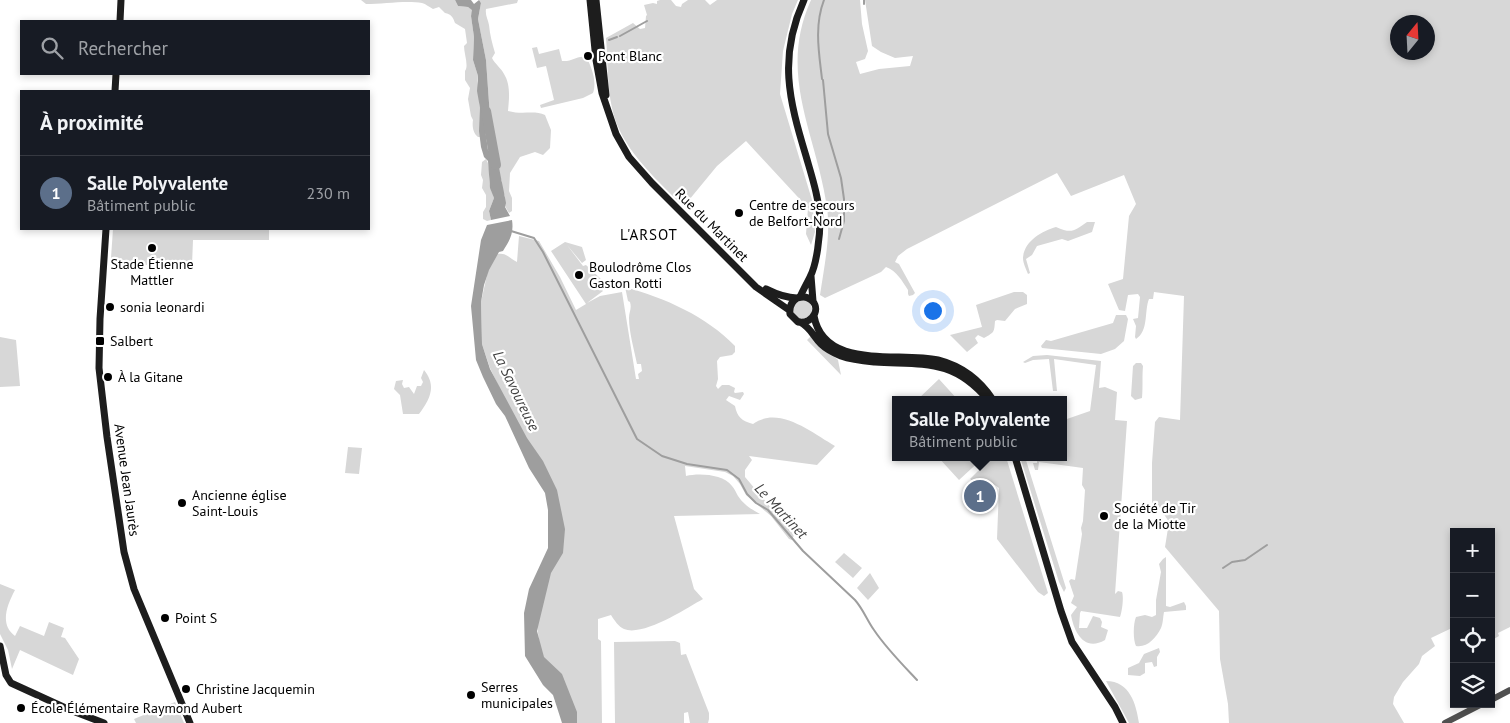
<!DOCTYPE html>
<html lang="fr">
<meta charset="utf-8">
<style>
body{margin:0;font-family:"PT Sans",sans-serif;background:#20242c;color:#f1f3f6}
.controls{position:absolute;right:15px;bottom:15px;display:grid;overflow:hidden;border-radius:0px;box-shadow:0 2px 8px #0003}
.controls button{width:45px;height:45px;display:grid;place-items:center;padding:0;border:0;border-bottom:1px solid #363941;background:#171b24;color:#f1f3f6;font:25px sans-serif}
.compass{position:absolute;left:1390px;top:15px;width:45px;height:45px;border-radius:50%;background:#171b24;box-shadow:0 2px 8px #0003;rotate:18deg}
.you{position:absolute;left:932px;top:310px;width:18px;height:18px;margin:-12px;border:4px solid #fff;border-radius:50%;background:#1a73e8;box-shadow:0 0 0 8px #1a73e833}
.badge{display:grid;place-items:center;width:32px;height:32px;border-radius:50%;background:#858687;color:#fff;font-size:16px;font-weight:700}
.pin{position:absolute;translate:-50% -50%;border:2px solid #fff;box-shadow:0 1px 5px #0006}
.popup{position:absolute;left:892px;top:396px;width:175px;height:65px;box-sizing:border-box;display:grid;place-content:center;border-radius:0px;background:#171b24;filter:drop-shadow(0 1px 4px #0005);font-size:16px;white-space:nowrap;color:#9ea1a6}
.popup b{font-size:19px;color:#f1f3f6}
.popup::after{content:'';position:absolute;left:50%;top:100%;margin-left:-10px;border:10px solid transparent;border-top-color:#171b24}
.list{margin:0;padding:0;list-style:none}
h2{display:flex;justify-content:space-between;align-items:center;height:65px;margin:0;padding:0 20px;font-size:21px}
h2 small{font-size:16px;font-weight:400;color:#9ea1a6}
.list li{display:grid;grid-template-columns:32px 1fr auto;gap:15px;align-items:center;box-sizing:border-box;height:75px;padding:0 20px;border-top:1px solid #363941}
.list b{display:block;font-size:19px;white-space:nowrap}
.list p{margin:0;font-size:16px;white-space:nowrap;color:#9ea1a6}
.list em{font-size:16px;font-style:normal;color:#9ea1a6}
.icon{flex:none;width:28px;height:28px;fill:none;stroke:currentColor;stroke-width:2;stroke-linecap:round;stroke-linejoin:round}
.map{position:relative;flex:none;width:1510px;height:723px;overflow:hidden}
.search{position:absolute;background:#171b24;box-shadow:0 2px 8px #0003;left:20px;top:20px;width:350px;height:55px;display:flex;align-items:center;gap:12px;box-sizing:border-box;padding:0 18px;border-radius:0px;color:#9ea1a6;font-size:19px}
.panel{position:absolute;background:#171b24;box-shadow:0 2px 8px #0003;left:20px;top:90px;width:350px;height:140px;border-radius:0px}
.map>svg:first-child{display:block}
</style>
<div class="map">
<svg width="1510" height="723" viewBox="0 0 1510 723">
<rect width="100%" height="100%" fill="#fff"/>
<path fill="#d7d7d7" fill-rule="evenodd" d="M 361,0 L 455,0 L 458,6 L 468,7 L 473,10 L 471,16 L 474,37 L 473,60 L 478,76 L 477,81 L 480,108 L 480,137 L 478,137 C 473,133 472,126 473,120 L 471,116 L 468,99 L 470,88 L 465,80 L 465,71 C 469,66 464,54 464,46 L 467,43 L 465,29 L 455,23 C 453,17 451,14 445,13 L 439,7 L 433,9 C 429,7 426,4 422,3 C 407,0 383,4 366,4 Z
M 479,0 L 518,0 L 517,3 L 486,9 C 485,15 488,19 489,25 C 490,35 492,43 495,53 L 492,58 C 495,64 501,68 504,74 C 511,85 509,99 508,111 C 522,115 535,110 545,115 L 551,130 L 550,148 L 543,155 L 535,152 L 520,157 L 510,173 L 509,191 L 512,198 L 512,211 L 509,213 L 505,206 L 505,196 L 502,190 L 502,181 L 499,175 L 497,154 L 488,150 L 485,128 L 490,117 L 486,60 L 478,19 L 481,3 Z
M 660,0 L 671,0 L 676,6 L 681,7 L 682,4 L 688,0 L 705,0 L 710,5 L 717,0 L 798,0 L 792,14 L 783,51 L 780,94 L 812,200 L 815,232 L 811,245 L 806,234 L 808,208 L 746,141 L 717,166 L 689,200 L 687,199 L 681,204 C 654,177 620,147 612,108 C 607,86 608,61 606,38 L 633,23 L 640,29 L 645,28 L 646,16 L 647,15 L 644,5 L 653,3 L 657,4 L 657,1 Z
M 811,0 L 860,0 L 862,24 L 868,51 L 865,59 L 856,62 L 860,74 L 879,69 L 910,66 L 913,56 L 895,58 L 881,52 L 872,46 L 865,0 L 1510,0 L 1510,627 L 1498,633 L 1499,636 L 1492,640 L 1491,532 L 1454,532 L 1454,627 L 1431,638 L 1435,646 L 1422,656 L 1419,664 L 1403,682 L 1394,697 L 1393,704 L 1404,723 L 1229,723 L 1228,704 L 1220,659 L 1219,611 L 1165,547 L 1169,522 L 1158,505 L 1152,503 L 1152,463 L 1155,422 L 1159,417 L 1180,420 L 1184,296 L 1154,292 L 1153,299 L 1149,299 C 1144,311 1149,331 1136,339 L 1135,337 L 1136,326 L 1133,319 L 1138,318 L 1140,297 L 1138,294 L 1128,295 L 1125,311 L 1119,310 L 1108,284 L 1123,279 L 1129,216 L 1136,204 L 1124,175 L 1071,196 L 1057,173 L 907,249 L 898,256 L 895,262 L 899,264 L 915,293 L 913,295 L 909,296 L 908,294 L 908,290 C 902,281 897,271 886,267 L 881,272 L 825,298 L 820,295 C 824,268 831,235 827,208 C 817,135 777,75 811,0 ZM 1398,22 L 1428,22 L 1428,52 L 1398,52 Z
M 537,47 L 539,54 L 559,49 L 562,61 C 573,62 576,55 586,57 C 592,67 597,82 593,93 L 583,98 L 541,108 L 540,105 L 554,100 L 546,66 L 537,68 L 532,48 Z
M 486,159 C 491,167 488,176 490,186 C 491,190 493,194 494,198 L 489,211 L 491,220 L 487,221 L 483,219 L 483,212 L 486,207 L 486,195 L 482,188 L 483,180 L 481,175 L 482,162 Z
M 1087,222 L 1095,222 L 1092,232 L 1068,241 L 1062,239 L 1037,246 L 1032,255 L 1026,259 L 1030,273 L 1028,274 C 1026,269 1023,263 1023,258 C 1024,241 1042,231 1056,227 C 1072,234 1074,231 1087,222 Z
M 113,229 L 269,229 L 269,240 L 193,240 L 192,265 L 117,265 L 111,258 Z
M 519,236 L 539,241 L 560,277 L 576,310 L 586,304 L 551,251 L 565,242 L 582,247 L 586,260 L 582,263 L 567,245 L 583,266 L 586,265 L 602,280 L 602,285 L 599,286 L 603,291 L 587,303 L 600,296 L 622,292 L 636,379 L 639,379 L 638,374 L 642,371 L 641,364 L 637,364 C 634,349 629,332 629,318 C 629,312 632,309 630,302 L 628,301 L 625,287 C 665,298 706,316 735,346 L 735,352 L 732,355 L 720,357 L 717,361 L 718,379 L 716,386 L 718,389 L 722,385 L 729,385 L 735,388 L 734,392 L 735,393 L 743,392 L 744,394 L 740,400 L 729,396 L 726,400 L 735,406 C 737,417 742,421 753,424 C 779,405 812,433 835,446 L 817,465 L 749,456 L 752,460 L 745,470 L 745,477 L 794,535 L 792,540 L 789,539 L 771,516 L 746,495 L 740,484 L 733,476 L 725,472 L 685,466 L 686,476 C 699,473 723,474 732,486 C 735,489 736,493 738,496 C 744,505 751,509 760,514 L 674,516 L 694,589 L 703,599 C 687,608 643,637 624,629 C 619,627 614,620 611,615 L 598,619 L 598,639 L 601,641 L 602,723 L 577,723 L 541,654 L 537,626 L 560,517 L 490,368 L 482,344 L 481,302 L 491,257 C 504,250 506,256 517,262 Z
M 1014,292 L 1023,292 L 1027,295 L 1027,304 L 1015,309 L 1005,321 L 997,320 L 995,321 C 994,332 995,332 984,338 L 978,335 L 975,338 L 978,343 L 967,352 L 950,335 L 982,327 L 976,305 Z
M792 309a10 10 0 1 1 20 0a10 10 0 1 1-20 0Z
M 1116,315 L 1126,315 L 1128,319 L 1124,341 L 1115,349 L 1101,354 L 1042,348 L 1041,346 L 1046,340 L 1051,341 L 1113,323 Z
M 812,335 L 838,360 L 841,375 L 807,340 Z
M 0,337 L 16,340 L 20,386 L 0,387 Z
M 1047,355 L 1101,361 L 1099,388 L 1105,387 L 1117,392 L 1115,420 L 1127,421 L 1115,594 L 1118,591 L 1122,592 C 1124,597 1122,612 1120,617 L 1081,611 L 1080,613 L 1079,628 L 1087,628 L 1093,616 L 1100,618 L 1102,622 L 1101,627 L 1108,630 L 1105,640 C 1084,652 1074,632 1071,615 L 1077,607 L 1071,603 L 1074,596 L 1069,581 L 1071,579 L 1075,580 L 1082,534 L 1081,528 L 1083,521 L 1085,490 L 1082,485 L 1083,468 L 1039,462 L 1038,470 L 1035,470 L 1033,463 L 1037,463 L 1037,457 L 1064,457 L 1064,420 L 1090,411 L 1096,365 L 1054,359 L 1057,391 L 1053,391 L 1049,359 L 1033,360 L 1025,363 L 1023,362 L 1033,356 Z
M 1136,363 L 1141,363 L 1143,366 C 1142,377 1143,386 1142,398 L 1135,400 L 1131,396 L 1133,366 Z
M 424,370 C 437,386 430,399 419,414 L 403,414 L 400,395 L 394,389 L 396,381 L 403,380 L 402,384 L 404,388 L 409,387 L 414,394 L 417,386 L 421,386 L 423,382 L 421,378 Z
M 939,379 L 958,400 L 917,400 Z
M 348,447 L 362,448 L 359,474 L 345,473 Z
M 938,457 L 984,457 L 959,480 Z
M 992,457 L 1006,457 L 1048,593 L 1044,596 L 1038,592 L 997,539 L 999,488 L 986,479 L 978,484 L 970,479 Z
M 1020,457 L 1025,457 L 1066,588 L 1064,592 L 1059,582 Z
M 844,553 L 862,568 L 853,578 L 835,562 Z
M 1166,557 L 1166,606 L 1170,607 L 1184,602 L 1186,606 L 1186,610 L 1164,612 C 1163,617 1163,624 1161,628 C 1156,638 1147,648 1136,646 C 1133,640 1133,624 1136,617 L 1145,615 L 1152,617 L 1156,615 L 1156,600 L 1161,572 L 1159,564 L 1163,559 Z
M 870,573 L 879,588 L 868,600 L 857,588 Z
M 0,584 L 15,590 C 6,607 0,625 15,636 L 20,626 L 44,636 L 49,622 L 64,628 L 61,637 L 65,638 L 79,659 L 73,675 L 20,650 L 12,669 L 8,650 L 0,634 Z
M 675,641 L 680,643 L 681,655 L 686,654 L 709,713 L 709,719 L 708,723 L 690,723 L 688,712 L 684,713 L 684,723 L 615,723 L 614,642 Z
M 1159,648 L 1160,652 L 1157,657 L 1157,666 L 1154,667 L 1152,662 L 1145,663 L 1145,673 L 1140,676 L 1128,675 L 1128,668 L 1139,663 L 1144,654 Z
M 1106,681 C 1130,681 1136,704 1139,723 L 1129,723 Z
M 175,702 L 184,723 L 136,723 L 134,719 Z"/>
<path fill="#9e9e9e" d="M 455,0 L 471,0 L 474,4 L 479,0 L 481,3 L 478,19 L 486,60 L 490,117 L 485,129 L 488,150 L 497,154 C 499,171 503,186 506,203 L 505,207 L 510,216 L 491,220 L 489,211 L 494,198 L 490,188 L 488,161 L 484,157 L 481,147 L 479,131 L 480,108 L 477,91 L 478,76 L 473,60 L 474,37 L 471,16 L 472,10 L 468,7 L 458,6 Z
M 512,220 C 514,233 510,240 503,251 L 499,252 L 489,270 L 484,285 L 481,302 L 482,344 L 490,369 L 527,438 L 543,461 L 557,490 L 565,529 L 563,553 L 551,573 L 537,631 L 544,657 L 562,674 L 577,712 L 577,723 L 562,723 L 553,695 L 543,685 L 525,656 L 524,613 L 529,589 L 548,548 L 548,510 L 545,493 L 529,468 L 505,416 L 496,404 L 483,377 L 476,360 L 471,306 L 481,240 L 487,225 Z"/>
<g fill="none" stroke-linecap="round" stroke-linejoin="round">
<path stroke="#9e9e9e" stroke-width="2" d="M 864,0 L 864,4
M 620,36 L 647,21
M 609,40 L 617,37
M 822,79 C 819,53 814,26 824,0
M 823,80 L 828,134 L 841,178 L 844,199 L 844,221 L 839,239
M 511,231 L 534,238 L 543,252 L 637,439 L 662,456 L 687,464 L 727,470 L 739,479 L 747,494 L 756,503 L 768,510 L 803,551 L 855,600 C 863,609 867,620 874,630 C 886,648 902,664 917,680
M 1223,568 L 1232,562 L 1245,560 L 1267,545"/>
<path stroke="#9e9e9e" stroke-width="10" d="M 486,111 L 496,165"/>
<path stroke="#505050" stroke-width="6" d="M 1491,700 L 1510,690
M 1445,723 L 1482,704"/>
<path stroke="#1d1d1d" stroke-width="7" d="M 590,0 L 596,60 L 602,93 L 616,134 L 629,157 L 652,183 L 756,287 L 789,310
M 596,0 L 606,95
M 120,21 L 121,0
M 115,91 L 116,74
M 106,229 L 100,319 L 99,368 L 107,437 L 124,552 L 134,589 L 190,723
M 811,276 L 813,301
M 766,289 C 776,294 786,298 797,298 C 801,297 804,296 808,298 C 823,305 814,325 798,322 L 790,314 C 789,307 791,302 797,298
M 800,297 C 803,290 807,283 810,277 C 817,264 820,235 820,220 C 819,198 812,177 806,156 C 789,100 778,57 804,0
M 814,316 C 824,371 899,351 938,360 C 961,366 980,380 993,400
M 800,322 C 811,328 813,336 821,344 C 827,350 834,353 841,356 C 852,360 864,361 875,362 C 923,365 953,358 988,400
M 1015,457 L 1061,611 L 1072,642 L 1115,707 L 1123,723
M 0,646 L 6,675 L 11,683 L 70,710 L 104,723"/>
</g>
<g fill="#000" stroke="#fff" stroke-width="2">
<circle cx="588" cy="56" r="5"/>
<circle cx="739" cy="213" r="5"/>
<circle cx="152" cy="248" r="5"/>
<circle cx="579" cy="275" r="5"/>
<circle cx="110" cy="307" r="5"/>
<rect x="95" y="336" width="10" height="10" rx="2.5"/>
<circle cx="108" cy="377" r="5"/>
<circle cx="182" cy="503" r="5"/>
<circle cx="1104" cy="516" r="5"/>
<circle cx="165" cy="618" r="5"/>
<circle cx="186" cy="689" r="5"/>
<circle cx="471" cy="695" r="5"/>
<circle cx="21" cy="708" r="5"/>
</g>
<g text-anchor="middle" stroke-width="4.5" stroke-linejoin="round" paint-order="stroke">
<g font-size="14" fill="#000" stroke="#fff" text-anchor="start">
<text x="598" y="61">Pont Blanc</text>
<text x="749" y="210">Centre de secours<tspan x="749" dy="16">de Belfort-Nord</tspan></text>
<text x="152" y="269" text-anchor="middle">Stade Étienne<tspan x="152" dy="16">Mattler</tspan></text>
<text x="589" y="272">Boulodrôme Clos<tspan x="589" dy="16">Gaston Rotti</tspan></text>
<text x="120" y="312">sonia leonardi</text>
<text x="110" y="346">Salbert</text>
<text x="118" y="382">À la Gitane</text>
<text x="192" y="500">Ancienne église<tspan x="192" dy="16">Saint-Louis</tspan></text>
<text x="1114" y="513">Société de Tir<tspan x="1114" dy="16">de la Miotte</tspan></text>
<text x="175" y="623">Point S</text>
<text x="481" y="692">Serres<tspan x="481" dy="16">municipales</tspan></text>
<text x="196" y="694">Christine Jacquemin</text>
<text x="31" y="713">École Élémentaire Raymond Aubert</text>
</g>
<g font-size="14" fill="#000" stroke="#fff">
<text transform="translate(712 225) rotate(45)" y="5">Rue du Martinet</text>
<text transform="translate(127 480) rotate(82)" y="5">Avenue Jean Jaurès</text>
</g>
<g font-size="15" letter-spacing="1" fill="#000" stroke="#fff">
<text x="649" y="240">L'ARSOT</text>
</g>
<g font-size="15" font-style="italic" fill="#3f3f3f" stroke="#fff">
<text transform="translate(516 391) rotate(64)" y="5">La Savoureuse</text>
<text transform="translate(781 511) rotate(47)" y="5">Le Martinet</text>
</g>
</g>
</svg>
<div class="controls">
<button>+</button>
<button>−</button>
<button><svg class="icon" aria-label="locate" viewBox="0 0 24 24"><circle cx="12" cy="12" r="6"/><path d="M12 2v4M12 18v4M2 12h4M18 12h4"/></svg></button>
<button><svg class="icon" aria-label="layers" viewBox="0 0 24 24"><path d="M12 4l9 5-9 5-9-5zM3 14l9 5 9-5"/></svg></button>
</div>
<svg class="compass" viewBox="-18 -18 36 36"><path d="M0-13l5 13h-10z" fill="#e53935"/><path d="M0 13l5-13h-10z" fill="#9ea1a6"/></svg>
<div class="you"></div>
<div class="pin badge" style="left:980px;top:496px;background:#5c6f8a">1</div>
<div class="popup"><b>Salle Polyvalente</b>Bâtiment public</div>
<div class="search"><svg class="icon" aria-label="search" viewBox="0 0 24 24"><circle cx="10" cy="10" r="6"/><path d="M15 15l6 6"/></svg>Rechercher</div>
<section class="panel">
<h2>À proximité<small></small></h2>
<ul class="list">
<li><span class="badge" style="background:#5c6f8a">1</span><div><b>Salle Polyvalente</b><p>Bâtiment public</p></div><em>230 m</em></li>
</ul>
</section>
</div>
